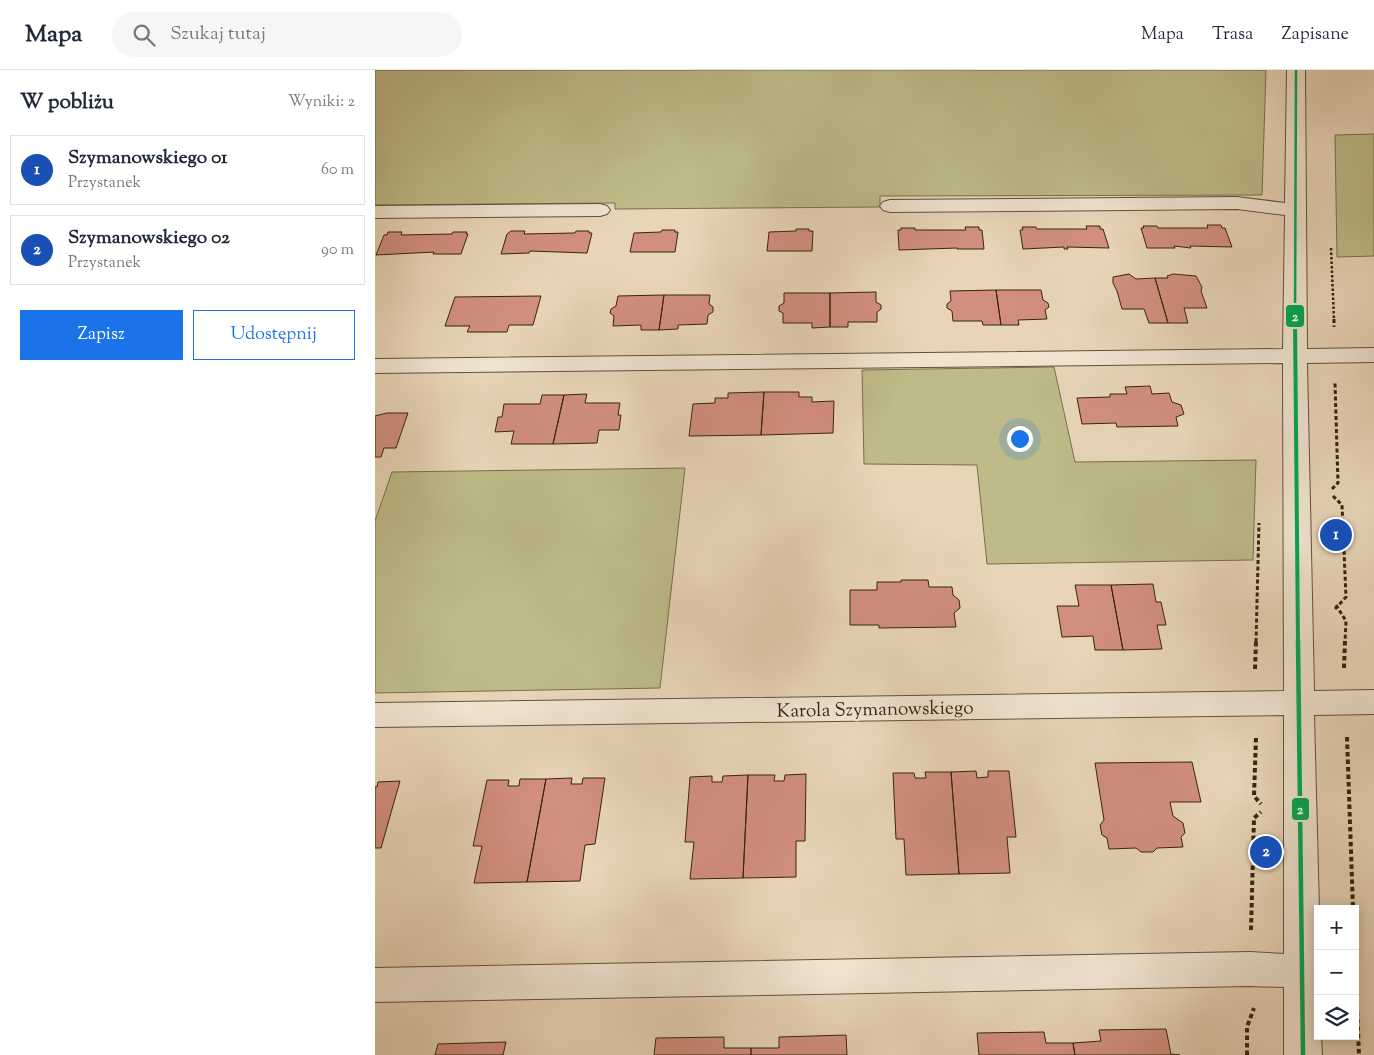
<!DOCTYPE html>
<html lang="pl">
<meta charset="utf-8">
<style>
body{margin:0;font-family:"Sorts Mill Goudy",serif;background:#f6f6f7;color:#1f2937}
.controls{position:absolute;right:15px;bottom:15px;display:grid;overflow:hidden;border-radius:0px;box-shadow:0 2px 12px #0003}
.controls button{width:45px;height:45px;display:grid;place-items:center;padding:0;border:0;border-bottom:1px solid #e0e1e3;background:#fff;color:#1f2937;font:25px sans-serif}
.you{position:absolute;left:644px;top:368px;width:18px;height:18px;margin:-12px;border:4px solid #fff;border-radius:50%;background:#1a73e8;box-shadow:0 0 0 8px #1a73e833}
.badge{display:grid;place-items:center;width:32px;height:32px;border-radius:50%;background:#1a73e8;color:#fff;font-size:16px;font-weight:700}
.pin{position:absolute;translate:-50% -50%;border:2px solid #fff;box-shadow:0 1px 5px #0006}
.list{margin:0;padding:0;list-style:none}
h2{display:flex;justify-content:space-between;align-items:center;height:65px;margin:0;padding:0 20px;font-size:21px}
h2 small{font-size:16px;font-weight:400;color:#747a83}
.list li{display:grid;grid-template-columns:32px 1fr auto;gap:15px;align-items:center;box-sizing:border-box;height:70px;margin:0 10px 10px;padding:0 10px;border:1px solid #e0e1e3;border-radius:0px}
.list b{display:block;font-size:19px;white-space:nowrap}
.list p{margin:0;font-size:16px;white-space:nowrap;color:#747a83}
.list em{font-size:16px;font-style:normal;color:#747a83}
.actions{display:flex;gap:10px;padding:15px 20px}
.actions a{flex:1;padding:11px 0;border:1px solid #1a73e8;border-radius:0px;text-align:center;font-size:18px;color:#1a73e8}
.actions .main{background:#1a73e8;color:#fff}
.icon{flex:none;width:28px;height:28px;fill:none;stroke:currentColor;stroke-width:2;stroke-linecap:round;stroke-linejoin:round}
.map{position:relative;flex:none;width:999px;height:985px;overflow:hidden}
header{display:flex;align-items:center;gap:30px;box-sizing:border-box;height:70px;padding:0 25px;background:#fff;border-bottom:1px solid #e0e1e3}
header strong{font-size:24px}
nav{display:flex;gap:28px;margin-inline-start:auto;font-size:18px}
.search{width:350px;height:45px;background:#f6f6f7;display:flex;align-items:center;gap:12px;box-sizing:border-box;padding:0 18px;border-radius:28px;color:#747a83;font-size:19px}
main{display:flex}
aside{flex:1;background:#fff}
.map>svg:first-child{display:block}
</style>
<header>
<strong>Mapa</strong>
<div class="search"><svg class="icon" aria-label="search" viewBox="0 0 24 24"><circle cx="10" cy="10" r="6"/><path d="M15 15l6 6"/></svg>Szukaj tutaj</div>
<nav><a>Mapa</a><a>Trasa</a><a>Zapisane</a></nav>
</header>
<main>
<aside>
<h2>W pobliżu<small>Wyniki: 2</small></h2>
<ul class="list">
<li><span class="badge" style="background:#1a4fb4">1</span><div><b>Szymanowskiego 01</b><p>Przystanek</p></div><em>60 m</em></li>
<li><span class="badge" style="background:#1a4fb4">2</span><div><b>Szymanowskiego 02</b><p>Przystanek</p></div><em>90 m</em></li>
</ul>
<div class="actions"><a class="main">Zapisz</a><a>Udostępnij</a></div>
</aside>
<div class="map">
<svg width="999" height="985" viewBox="0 0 999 985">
<rect width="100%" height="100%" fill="#e8d5b8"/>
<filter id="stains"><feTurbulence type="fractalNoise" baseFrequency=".004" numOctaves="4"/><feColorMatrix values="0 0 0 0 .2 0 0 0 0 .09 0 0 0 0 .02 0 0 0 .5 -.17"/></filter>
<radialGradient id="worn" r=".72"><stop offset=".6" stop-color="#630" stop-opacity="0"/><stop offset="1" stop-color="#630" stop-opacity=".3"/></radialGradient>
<path fill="#bebb89" stroke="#7a6f4c" d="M 0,0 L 891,0 L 887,125 L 505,126 L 505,137 L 240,139 L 240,133 L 0,135 Z
M 999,64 L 999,186 L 962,187 L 960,65 Z
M 679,297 L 700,392 L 881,390 L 878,490 L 612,494 L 602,395 L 489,394 L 487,300 Z
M 310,398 L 285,618 L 0,623 L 0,451 L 17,402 Z"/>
<path fill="#d28f7f" stroke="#372310" d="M 832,155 L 846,155 L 847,158 L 850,158 L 857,177 L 815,176 L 816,178 L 799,176 L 800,178 L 772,178 L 766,158 L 769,158 L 768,156 L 782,156 L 783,158 L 833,158 Z
M 711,156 L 725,156 L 725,159 L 728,159 L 734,178 L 692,177 L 693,179 L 689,179 L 689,177 L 648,179 L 645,160 L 648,160 L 647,157 L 661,157 L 662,159 L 712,159 Z
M 590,157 L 604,157 L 604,160 L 607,160 L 609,179 L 582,179 L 582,178 L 524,180 L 523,160 L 526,160 L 526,158 L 540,158 L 540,160 L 591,160 Z
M 421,159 L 434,159 L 434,161 L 438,161 L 437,181 L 392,181 L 394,162 L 421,161 Z
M 287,160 L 300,160 L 300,162 L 303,162 L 300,182 L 255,182 L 259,163 L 286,162 Z
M 136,161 L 150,161 L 149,164 L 200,163 L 201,161 L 214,161 L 214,163 L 217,163 L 212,183 L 155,181 L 154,183 L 126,184 L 132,164 Z
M 13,162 L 27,162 L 26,165 L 77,164 L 78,162 L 92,162 L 91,164 L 93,164 L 86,184 L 58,184 L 59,182 L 1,185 L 9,165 L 12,165 Z
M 754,204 L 761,209 L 780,208 L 793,253 L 774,253 L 769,239 L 747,239 L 742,221 L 738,213 L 738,207 Z
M 798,204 L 821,206 L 827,217 L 826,221 L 832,238 L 809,238 L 813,253 L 793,253 L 780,208 L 793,208 L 792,206 Z
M 621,220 L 666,220 L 668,230 L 673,233 L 674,237 L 670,240 L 672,249 L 643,250 L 644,255 L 626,255 Z
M 621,220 L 626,255 L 608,255 L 607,251 L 578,251 L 577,241 L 572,238 L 572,234 L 576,231 L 575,221 Z
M 501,222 L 501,232 L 506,235 L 506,239 L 502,242 L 502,252 L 473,252 L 473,257 L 455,257 L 455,223 Z
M 409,223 L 455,223 L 455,257 L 437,258 L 437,253 L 408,253 L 408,243 L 404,241 L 404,236 L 409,233 Z
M 289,225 L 335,225 L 334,234 L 338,237 L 338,242 L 333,245 L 332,254 L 303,255 L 303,259 L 284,260 Z
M 289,225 L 284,260 L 266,260 L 266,255 L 238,256 L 239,246 L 235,243 L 236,239 L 241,236 L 243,226 Z
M 166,226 L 158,255 L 134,255 L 132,262 L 92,262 L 95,256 L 70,256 L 80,227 Z
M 775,316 L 777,324 L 794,323 L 797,332 L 806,335 L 809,344 L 801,347 L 803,356 L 742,357 L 741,353 L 707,354 L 702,328 L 735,327 L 735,324 L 752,324 L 750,317 Z
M 389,322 L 424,322 L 424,327 L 437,327 L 437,332 L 459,331 L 458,363 L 386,365 Z
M 389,322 L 386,365 L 314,366 L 318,334 L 340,333 L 340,328 L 353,328 L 353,323 Z
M 212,324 L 210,333 L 245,333 L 243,345 L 246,345 L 244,360 L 224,360 L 222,373 L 178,374 L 189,325 Z
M 167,325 L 189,325 L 178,374 L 136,374 L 139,361 L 120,362 L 123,347 L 127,347 L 129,334 L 165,334 Z
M 12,343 L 33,343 L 21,378 L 9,378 L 6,387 L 0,387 L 0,346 Z
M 526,510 L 553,510 L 554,517 L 577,517 L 578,525 L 584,530 L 585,538 L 579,543 L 581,557 L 504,558 L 504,555 L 475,555 L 475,520 L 502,520 L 502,512 L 526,512 Z
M 778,514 L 781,532 L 786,532 L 791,555 L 782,555 L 787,579 L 748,580 L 736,515 Z
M 700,515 L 736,515 L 748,580 L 720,580 L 718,566 L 687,567 L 682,536 L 704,536 Z
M 817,692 L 826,732 L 795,732 L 798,746 L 808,753 L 810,763 L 806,767 L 808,777 L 782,778 L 778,782 L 766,782 L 761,778 L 734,779 L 732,768 L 727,765 L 725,755 L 729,750 L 720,693 Z
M 601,701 L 602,708 L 613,707 L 613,701 L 634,701 L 641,767 L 632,767 L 635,803 L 584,804 L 576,702 Z
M 550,702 L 576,702 L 584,804 L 531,805 L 529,769 L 521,769 L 518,703 L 539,703 L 540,708 L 551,708 Z
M 431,704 L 430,771 L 421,771 L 421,807 L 368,808 L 373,705 L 400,705 L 399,711 L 409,711 L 410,705 Z
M 373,705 L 368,808 L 315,809 L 319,772 L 310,772 L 315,707 L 337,706 L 337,712 L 347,712 L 348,706 Z
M 197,708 L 196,714 L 207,714 L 208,708 L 230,708 L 220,774 L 210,775 L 205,811 L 152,812 L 171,709 Z
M 145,709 L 171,709 L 152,812 L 99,813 L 107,776 L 98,776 L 112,710 L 134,710 L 133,716 L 144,716 Z
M 25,711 L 6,778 L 0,778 L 0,717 L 2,717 L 3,712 Z
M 791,959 L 796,984 L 805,985 L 700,985 L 698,973 L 726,971 L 724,960 Z
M 669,962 L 671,973 L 698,973 L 700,985 L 604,985 L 602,963 Z
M 471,965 L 472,985 L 376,985 L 376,978 L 404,978 L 404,967 Z
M 349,967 L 349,978 L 376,978 L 376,985 L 279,985 L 281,968 Z
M 131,972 L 128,985 L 60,985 L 63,974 Z"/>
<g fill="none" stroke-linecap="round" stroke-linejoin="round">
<g stroke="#63503a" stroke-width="2">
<path id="minor" d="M 912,0 L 930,0 L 932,279 L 999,278 L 999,292 L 932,293 L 939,621 L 999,620 L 999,644 L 939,645 L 944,839 L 943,966 L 946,966 L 947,985 L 909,985 L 909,917 L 875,916 L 0,932 L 0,898 L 875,882 L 909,884 L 909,645 L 0,657 L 0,633 L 909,621 L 908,293 L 0,303 L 0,289 L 908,279 L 910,145 L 862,139 L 515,142 L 508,140 L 505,136 L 508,132 L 515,130 L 862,127 L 910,133 Z
M 225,134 L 232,136 L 235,140 L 232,144 L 225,146 L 0,148 L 0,136 Z"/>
</g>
<path stroke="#372310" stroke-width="2.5" stroke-dasharray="2.5 2" stroke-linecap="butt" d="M 956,178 L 959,250"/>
<path stroke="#372310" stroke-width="3" stroke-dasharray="4 2.5" stroke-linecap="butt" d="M 959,249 L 959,257
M 957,419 L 963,413 L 960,313
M 958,426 L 967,435 L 971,527 L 960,539
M 961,535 L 971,551 L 970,572
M 881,572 L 884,453"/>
<path stroke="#372310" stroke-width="4" stroke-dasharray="4.5 3" stroke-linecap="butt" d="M 969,598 L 970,571
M 880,599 L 881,571
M 972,667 L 978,839
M 881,668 L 879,726 L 886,734
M 876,860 L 879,748 L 886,742
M 980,889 L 984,985
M 872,985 L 872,957 L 879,938"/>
<use href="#minor" fill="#f0e4d1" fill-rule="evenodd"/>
<g stroke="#f0e4d1" stroke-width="5">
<path id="bus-1-far2" d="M 920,250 L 921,0"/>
</g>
<g stroke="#f0e4d1" stroke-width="8">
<path id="bus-1-far1" d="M 920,249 L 923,572"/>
</g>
<g stroke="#f0e4d1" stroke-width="8">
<path id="bus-1" d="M 923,571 L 928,985"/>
</g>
<use href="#bus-1-far2" stroke="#00a651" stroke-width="2.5"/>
<use href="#bus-1-far1" stroke="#00a651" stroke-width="4"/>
<use href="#bus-1" stroke="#00a651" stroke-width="4.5"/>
</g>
<g text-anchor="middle" stroke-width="4.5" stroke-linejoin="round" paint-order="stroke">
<g font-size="19" fill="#372310" stroke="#f0e4d1">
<text transform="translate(500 638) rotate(-1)" y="7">Karola Szymanowskiego</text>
</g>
</g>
<g stroke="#f0e4d1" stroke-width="2">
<rect x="910" y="234" width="20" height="24" rx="5" fill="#00a651"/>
<rect x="916" y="727" width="19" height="24" rx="5" fill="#00a651"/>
</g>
<g font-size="14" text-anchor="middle" font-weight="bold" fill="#fff">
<text x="920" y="251">2</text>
<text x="925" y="744">2</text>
</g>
<rect width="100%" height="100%" filter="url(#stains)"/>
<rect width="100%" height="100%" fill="url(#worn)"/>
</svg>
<div class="controls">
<button>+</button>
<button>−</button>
<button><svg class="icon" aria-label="layers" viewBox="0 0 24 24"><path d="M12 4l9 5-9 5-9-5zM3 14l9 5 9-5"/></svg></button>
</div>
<div class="you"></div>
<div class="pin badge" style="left:961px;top:465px;background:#1a4fb4">1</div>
<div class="pin badge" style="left:891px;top:782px;background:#1a4fb4">2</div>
</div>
</main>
